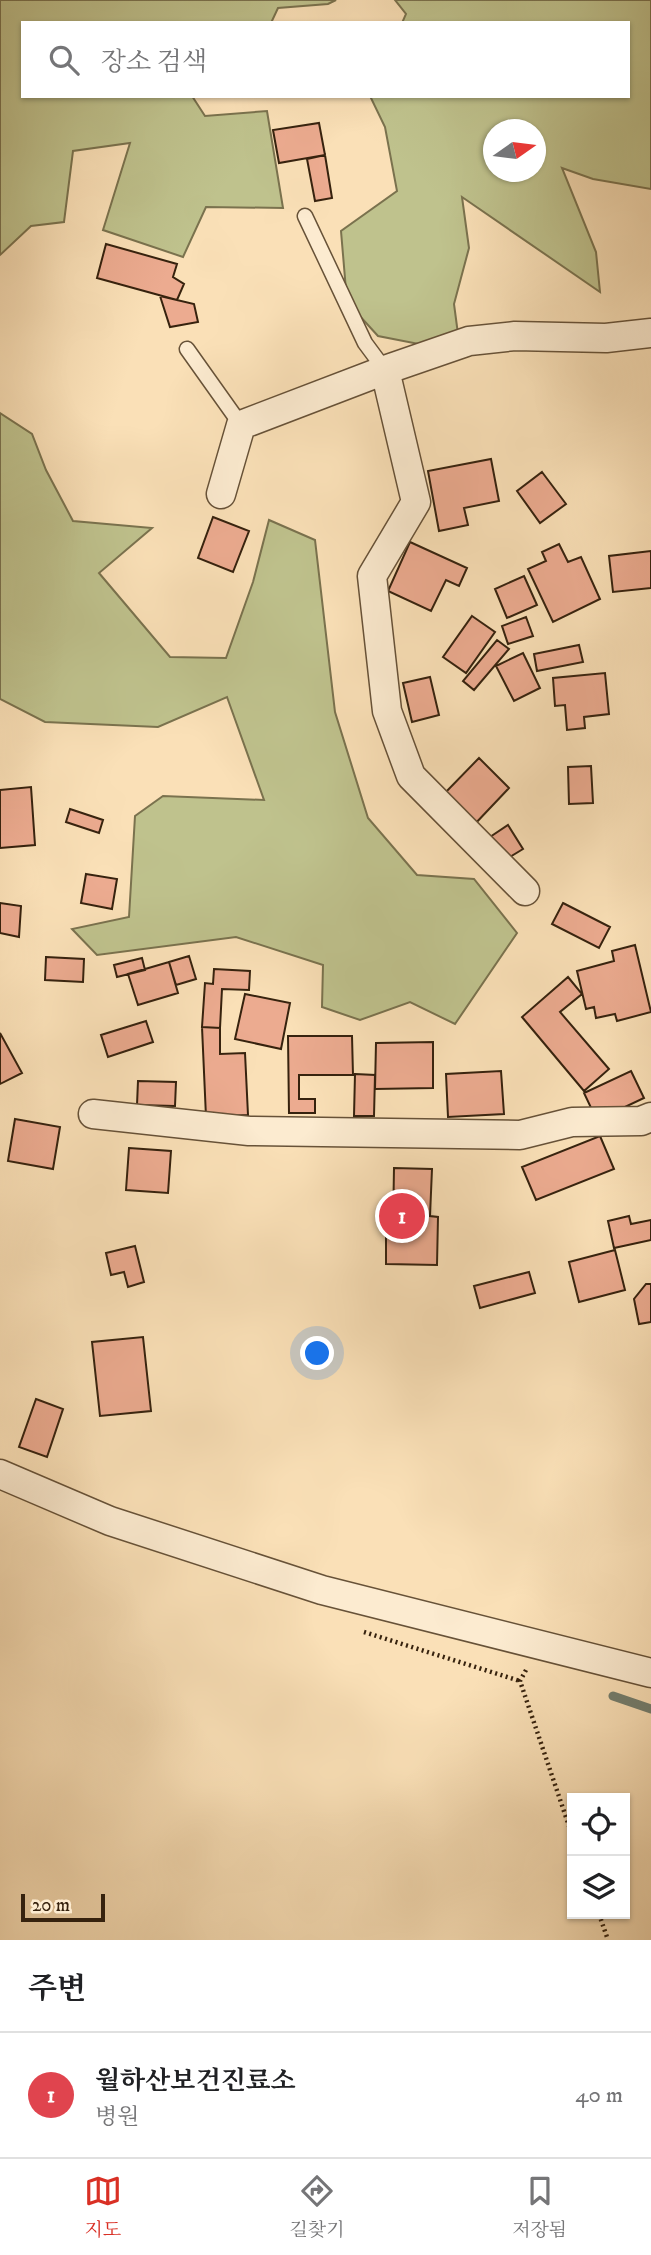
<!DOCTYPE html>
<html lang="ko">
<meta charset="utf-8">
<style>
body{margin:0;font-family:"IM FELL DW Pica","Noto Serif KR",serif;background:#f2f2f2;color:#202124}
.controls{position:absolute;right:21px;bottom:21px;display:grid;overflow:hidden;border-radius:0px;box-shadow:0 2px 5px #0004}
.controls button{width:63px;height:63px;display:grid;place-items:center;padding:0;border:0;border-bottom:2px solid #e0e0e0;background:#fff;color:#202124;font:35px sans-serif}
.compass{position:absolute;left:483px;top:119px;width:63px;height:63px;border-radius:50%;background:#fff;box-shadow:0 2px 5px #0004;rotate:76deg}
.scale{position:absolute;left:21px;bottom:18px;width:84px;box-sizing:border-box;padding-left:7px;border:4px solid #36220e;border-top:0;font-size:19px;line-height:24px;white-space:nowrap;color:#36220e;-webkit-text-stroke:5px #fcebd0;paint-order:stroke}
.you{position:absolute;left:318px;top:1354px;width:24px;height:24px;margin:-18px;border:5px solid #fff;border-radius:50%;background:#1a73e8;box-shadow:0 0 0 10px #1a73e833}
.badge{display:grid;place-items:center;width:46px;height:46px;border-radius:50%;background:#d93025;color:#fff;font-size:23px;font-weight:700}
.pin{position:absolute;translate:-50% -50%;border:4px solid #fff;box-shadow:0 2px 7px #0006}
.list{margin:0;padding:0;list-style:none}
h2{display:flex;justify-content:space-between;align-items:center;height:91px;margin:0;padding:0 28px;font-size:30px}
h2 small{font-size:23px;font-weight:400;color:#757577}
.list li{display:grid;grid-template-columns:46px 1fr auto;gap:21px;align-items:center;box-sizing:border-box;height:126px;padding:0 28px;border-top:2px solid #e0e0e0}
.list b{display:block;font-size:26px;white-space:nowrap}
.list p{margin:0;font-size:23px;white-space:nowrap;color:#757577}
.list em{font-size:23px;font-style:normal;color:#757577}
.icon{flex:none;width:38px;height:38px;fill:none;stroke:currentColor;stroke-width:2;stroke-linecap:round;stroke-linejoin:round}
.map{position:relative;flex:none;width:651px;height:1940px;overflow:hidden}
.search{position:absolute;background:#fff;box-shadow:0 2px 5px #0004;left:21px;right:21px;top:21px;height:77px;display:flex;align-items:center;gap:18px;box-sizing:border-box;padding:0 24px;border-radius:0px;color:#757577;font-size:26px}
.sheet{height:217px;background:#fff}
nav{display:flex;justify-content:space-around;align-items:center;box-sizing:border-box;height:98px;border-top:2px solid #e0e0e0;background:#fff;font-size:19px;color:#757577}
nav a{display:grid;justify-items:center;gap:4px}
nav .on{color:#d93025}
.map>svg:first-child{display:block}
</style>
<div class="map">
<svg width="651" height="1940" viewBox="0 0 651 1940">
<rect width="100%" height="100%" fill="#fae0b7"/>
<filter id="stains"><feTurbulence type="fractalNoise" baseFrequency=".00286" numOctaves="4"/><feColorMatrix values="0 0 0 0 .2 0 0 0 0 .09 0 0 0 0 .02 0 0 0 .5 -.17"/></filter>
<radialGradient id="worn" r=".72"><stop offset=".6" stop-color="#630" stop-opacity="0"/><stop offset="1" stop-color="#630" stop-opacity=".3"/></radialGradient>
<path fill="#bfc28d" stroke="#7a724e" stroke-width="2" fill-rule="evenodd" d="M 0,0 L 336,0 L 328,4 L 278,8 L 271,23 L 23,23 L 23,96 L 192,96 L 205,116 L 267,111 L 283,208 L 206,207 L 183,257 L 103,230 L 130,143 L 73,151 L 64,222 L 31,226 L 0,255 Z
M 395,0 L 651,0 L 651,189 L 593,179 L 562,168 L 596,252 L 600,292 L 462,197 L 469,248 L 454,304 L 458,334 L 434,347 L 378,336 L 347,302 L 341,231 L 397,191 L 385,127 L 370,96 L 628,96 L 628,23 L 402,23 L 406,14 ZM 494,130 L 536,130 L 536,172 L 494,172 Z
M 0,413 L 32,434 L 46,470 L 73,521 L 152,528 L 99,573 L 170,657 L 226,658 L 253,582 L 269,520 L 315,540 L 335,712 L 368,818 L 417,875 L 474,879 L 517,933 L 455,1024 L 410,1002 L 360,1020 L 322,1007 L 323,965 L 236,937 L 97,955 L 72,929 L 129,917 L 135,816 L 163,796 L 264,800 L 227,697 L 158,727 L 45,722 L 0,699 Z"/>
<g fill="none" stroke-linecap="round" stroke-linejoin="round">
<path stroke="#747f70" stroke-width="9" d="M 613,1696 L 651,1709"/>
</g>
<path fill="#ecab90" stroke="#36220e" stroke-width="2" d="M 319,123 L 325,155 L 279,163 L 273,130 Z
M 325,155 L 332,198 L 315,201 L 307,159 Z
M 106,244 L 177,264 L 173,277 L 184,284 L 177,300 L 97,278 Z
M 160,296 L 194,304 L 198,322 L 170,327 Z
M 491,459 L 499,501 L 464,508 L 468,525 L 439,531 L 428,471 Z
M 542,472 L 566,504 L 540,523 L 517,491 Z
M 213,517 L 249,531 L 233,572 L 198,558 Z
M 410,542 L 467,568 L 459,586 L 446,580 L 431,611 L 388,591 Z
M 559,544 L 568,562 L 581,557 L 600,599 L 553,622 L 528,569 L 546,561 L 542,552 Z
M 651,551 L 651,588 L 613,592 L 609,556 Z
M 524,576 L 537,605 L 507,618 L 495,589 Z
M 472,616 L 495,632 L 466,673 L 443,657 Z
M 526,617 L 533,636 L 508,644 L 502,626 Z
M 497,640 L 509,649 L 474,690 L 463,681 Z
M 579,645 L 583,662 L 537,671 L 534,654 Z
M 523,653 L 540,688 L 514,701 L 496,666 Z
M 605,673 L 609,714 L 584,717 L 585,728 L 567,730 L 565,705 L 555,706 L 553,678 Z
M 430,677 L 439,715 L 412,722 L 403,683 Z
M 479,758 L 509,788 L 473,826 L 442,796 Z
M 591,766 L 593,803 L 569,804 L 568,767 Z
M 31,787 L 35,845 L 0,848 L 0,790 Z
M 70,809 L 103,820 L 99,833 L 66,822 Z
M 508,825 L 523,849 L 505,860 L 490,837 Z
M 86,874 L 117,879 L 112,909 L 81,903 Z
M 0,903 L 21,906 L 19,937 L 0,933 Z
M 563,903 L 610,927 L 599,948 L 552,924 Z
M 635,945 L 651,1012 L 617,1021 L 615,1014 L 596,1018 L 594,1007 L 586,1009 L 577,971 L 614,961 L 612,951 Z
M 189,956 L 196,979 L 176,985 L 169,962 Z
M 46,957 L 84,959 L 83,982 L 45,980 Z
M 142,958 L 145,970 L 117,977 L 114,965 Z
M 169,962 L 178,993 L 138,1005 L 128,974 Z
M 214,969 L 250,971 L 249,990 L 222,989 L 220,1028 L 202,1027 L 205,983 L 213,984 Z
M 568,977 L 582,994 L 560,1012 L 609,1069 L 584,1091 L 522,1017 Z
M 245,994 L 290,1003 L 281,1049 L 235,1039 Z
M 146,1021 L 153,1042 L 108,1057 L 101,1035 Z
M 202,1027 L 220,1028 L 220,1054 L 245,1053 L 248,1115 L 206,1117 Z
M 0,1033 L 22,1073 L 0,1084 Z
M 288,1036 L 352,1036 L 353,1075 L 299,1075 L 299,1099 L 315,1099 L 315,1113 L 289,1113 Z
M 433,1042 L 433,1088 L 375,1089 L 376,1043 Z
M 501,1071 L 504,1114 L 448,1117 L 446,1074 Z
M 631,1071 L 644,1098 L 606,1116 L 593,1112 L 584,1093 Z
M 355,1074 L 375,1075 L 374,1116 L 354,1116 Z
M 138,1081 L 176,1082 L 175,1106 L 137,1105 Z
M 15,1119 L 60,1127 L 53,1169 L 8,1161 Z
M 600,1136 L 614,1169 L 536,1200 L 522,1167 Z
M 129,1148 L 171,1151 L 168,1193 L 126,1190 Z
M 394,1168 L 432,1169 L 430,1216 L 438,1217 L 437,1265 L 386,1264 L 386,1235 L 393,1228 Z
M 629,1216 L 631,1224 L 651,1220 L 651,1240 L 614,1248 L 608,1221 Z
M 135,1246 L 144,1282 L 128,1287 L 124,1272 L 111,1275 L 106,1253 Z
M 615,1250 L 625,1290 L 579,1302 L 569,1262 Z
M 529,1272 L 535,1293 L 480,1308 L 474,1286 Z
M 646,1284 L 651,1284 L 651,1322 L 639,1324 L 634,1299 Z
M 143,1337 L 151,1411 L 100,1416 L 92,1342 Z
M 36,1399 L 63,1409 L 47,1457 L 19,1447 Z"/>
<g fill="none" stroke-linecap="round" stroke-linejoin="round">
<g stroke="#675238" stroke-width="17">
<path id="service" d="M 305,216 L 365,343 L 385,370
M 187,349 L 241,425"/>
</g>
<g stroke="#675238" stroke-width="31">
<path id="minor" d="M 221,494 L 241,425 L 385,370
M 525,891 L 411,776 L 387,711 L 372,576 L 416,502 L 385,370 L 469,341 L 515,336 L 606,338 L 651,333
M 93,1114 L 249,1131 L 520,1135 L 572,1122 L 641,1121 L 651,1117
M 0,1474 L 110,1521 L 322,1590 L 651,1673"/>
</g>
<path stroke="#36220e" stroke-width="4.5" stroke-dasharray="2 3.5" stroke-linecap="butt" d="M 364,1632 L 520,1681
M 526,1670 L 520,1681 L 572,1835
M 599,1914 L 608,1940"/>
<use href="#service" stroke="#fcebd0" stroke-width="14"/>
<use href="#minor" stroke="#fcebd0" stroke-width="28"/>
</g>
<rect width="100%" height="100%" filter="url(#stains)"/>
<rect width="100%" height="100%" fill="url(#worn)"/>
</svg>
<div class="controls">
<button><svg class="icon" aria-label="locate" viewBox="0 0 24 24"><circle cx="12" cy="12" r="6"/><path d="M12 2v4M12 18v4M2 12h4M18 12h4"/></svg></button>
<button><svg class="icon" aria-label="layers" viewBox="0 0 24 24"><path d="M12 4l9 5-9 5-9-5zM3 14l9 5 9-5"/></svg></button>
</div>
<svg class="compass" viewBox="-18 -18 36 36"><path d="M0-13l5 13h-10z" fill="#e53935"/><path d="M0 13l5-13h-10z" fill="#757577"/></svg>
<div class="scale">20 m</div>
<div class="you"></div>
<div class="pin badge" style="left:402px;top:1216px;background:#e0444e">1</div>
<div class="search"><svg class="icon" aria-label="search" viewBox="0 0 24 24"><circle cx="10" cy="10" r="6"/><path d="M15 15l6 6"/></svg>장소 검색</div>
</div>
<section class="sheet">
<h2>주변<small></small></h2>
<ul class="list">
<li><span class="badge" style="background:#e0444e">1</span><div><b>월하산보건진료소</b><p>병원</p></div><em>40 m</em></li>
</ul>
</section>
<nav>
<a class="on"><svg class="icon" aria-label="map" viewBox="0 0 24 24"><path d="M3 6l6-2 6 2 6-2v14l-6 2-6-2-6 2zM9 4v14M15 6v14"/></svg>지도</a>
<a><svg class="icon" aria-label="directions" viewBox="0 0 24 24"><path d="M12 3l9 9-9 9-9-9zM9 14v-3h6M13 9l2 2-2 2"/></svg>길찾기</a>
<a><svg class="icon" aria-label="saved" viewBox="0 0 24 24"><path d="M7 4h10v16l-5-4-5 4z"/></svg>저장됨</a>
</nav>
